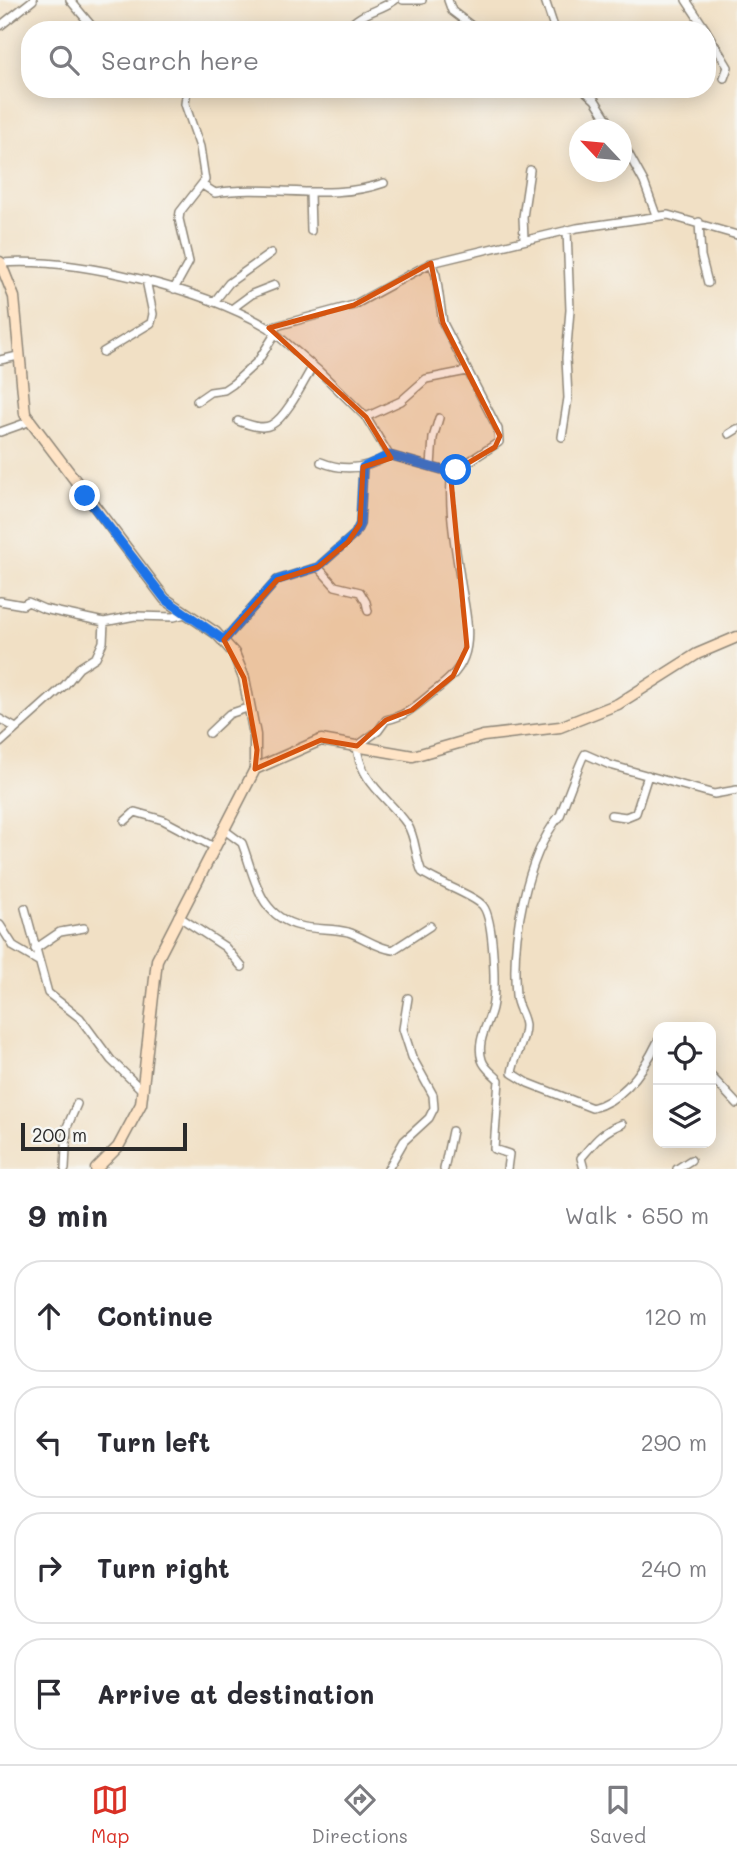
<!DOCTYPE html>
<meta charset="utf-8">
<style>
body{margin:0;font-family:Mali,sans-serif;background:#f2f2f3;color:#2b2b33}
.controls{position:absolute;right:21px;bottom:21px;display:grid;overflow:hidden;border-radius:14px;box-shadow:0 4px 18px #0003}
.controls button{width:63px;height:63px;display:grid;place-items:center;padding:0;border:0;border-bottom:2px solid #e1e1e2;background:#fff;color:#2b2b33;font:35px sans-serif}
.compass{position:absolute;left:569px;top:119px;width:63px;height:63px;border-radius:50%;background:#fff;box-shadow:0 4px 18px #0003;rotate:296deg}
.scale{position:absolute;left:21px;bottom:18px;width:166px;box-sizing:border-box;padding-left:7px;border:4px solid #2b2b2b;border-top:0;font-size:19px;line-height:24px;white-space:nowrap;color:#2b2b2b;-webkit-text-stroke:5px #f6f6f2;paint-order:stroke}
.stop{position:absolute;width:21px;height:21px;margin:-16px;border:5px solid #1a73e8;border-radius:50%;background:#fff}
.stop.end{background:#1a73e8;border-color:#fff;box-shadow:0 2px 7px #0008}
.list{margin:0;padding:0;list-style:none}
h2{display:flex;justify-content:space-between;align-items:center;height:91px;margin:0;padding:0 28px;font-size:30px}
h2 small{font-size:23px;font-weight:400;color:#7c7c81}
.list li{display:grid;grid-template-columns:46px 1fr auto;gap:21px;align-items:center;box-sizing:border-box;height:112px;margin:0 14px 14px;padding:0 14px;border:2px solid #e1e1e2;border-radius:28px}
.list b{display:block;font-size:26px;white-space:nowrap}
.list em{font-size:23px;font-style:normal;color:#7c7c81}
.icon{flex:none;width:38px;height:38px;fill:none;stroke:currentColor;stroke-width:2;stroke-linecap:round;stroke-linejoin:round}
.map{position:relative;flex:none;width:737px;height:1169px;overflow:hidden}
.search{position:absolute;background:#fff;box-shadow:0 4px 18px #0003;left:21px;right:21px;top:21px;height:77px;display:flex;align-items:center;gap:18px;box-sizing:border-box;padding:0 24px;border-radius:28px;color:#7c7c81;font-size:26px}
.sheet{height:595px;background:#fff}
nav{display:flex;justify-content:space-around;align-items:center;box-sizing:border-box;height:98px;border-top:2px solid #e1e1e2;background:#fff;font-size:19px;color:#7c7c81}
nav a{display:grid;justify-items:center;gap:4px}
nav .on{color:#d93025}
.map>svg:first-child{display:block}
</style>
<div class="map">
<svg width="737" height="1169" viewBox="0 0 737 1169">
<rect width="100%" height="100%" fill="#f6f6f2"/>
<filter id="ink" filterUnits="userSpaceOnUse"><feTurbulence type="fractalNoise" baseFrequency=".0143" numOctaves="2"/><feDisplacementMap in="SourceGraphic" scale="14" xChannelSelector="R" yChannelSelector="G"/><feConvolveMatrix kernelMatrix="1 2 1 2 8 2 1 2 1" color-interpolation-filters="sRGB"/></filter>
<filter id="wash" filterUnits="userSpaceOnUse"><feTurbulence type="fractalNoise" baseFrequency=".00686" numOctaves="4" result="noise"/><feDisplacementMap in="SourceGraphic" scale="28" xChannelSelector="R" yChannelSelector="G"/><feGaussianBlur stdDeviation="1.57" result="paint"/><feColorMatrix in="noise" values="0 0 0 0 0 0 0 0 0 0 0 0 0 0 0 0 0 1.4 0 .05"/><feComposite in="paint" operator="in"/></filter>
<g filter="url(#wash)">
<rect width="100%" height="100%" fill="#f1e0c5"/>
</g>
<g filter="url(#ink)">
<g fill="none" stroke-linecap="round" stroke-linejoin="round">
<g stroke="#8e8678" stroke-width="10">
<path id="street" d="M 70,0 L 95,30
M 403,0 L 422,0
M 448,0 L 452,11 L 477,30
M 545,0 L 555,30
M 686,0 L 706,30
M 0,26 L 33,0
M 346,30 C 360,12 377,12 395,0
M 707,32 L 728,67 L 724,78
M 583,89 L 595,100 L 614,130
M 622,142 L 644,182 L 656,215
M 204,186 L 215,193 C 270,184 330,202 384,183
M 310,192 L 311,231
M 699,222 L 701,256 L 708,283
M 524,239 L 523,217 L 530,170
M 0,263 C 76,257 204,289 269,328 L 354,305 L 431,263 L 577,228 L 668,215 L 737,235
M 431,263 L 436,275 L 443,323 L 498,429 L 499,442 L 456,470 L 451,480 C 449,512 455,546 460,577 C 463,601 473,633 464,657 C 458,673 445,683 432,693 C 417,705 406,716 386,720 L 378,731 L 357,746 C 360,783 388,797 407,824 C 416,837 415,857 422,872 C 435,882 476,896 483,906 C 494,920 496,990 492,1008 C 488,1025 476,1041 482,1060 C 485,1069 493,1073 499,1080 L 494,1149 L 509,1154 L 507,1169
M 174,289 L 189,262 L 179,219 L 180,212 L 205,180 L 200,147 L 185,104 L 187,89
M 214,302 L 229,283 L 271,253
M 233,308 L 252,294 L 275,285
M 269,328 L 319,371 L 366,417 L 389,455 L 453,473
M 103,352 L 151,323 L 153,314 L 146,280
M 0,360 L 18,356
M 197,401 L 210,392 L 224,390 L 233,384 L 258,361 L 275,334
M 366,417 L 401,401 L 426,379 L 467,371
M 238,421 C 247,424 262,430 271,425 C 286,418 304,381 313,366
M 0,432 L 31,421
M 729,434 L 737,429
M 562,437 L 568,398 L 566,358 L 570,310 L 567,230
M 321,462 C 345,472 367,469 389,455
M 431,466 L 433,438 L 439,418
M 318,567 L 335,586 L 360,592 L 366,602 L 368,611
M 0,601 L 23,605 L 28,602 L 44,609 L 104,622 L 135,616 L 174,617 L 185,614
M 224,640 L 277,580 L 318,567 L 355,534 L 360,524 L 363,467
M 0,719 L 16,728
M 209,733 L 229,714 L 250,707
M 0,743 L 65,685 L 79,668 L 96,657 L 103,642 L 104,622
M 560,815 C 525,859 511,941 516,995 C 516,1006 525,1016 525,1026 C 525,1042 514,1057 512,1073 L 528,1083 L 592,1108 C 624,1100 645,1068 658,1041
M 611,815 L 626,817 L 636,813 L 648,775
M 559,818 C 563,808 582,756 585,754 L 610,765 L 714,794 L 737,790
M 125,821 L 135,812 L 163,820 L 214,847
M 223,829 L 242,843 C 255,877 258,916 300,926 C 316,930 333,928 348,932 C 364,937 376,948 393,950 L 430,926
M 25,908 L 48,993 L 80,1018 L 111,1060 L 143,1091
M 178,916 L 225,947 L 242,967
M 0,925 L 14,947 L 38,961
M 35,949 L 60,932 L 84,928
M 711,1076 L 737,1104
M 65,1169 L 67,1127 L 77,1104
M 388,1169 L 404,1141 L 429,1118 L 434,1108 L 433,1095 L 412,1057 L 403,1029 L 408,998
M 444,1169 L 452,1131
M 584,1169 L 581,1158 C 594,1143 602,1131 622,1124
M 677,1169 L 691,1160"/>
</g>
<g stroke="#8e8678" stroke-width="13">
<path id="secondary" d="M 0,262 L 14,297 L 25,414 L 165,599 L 216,633 L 234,653 L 244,678 L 255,735 L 255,769 L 157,960 L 141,1104 L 118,1147 L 96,1169
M 255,769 L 321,740 L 413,756 L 483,736 L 560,727 L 618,704 L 697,654 L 737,637"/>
</g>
<use href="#street" stroke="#fff" stroke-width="7"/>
<use href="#secondary" stroke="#ffe4c6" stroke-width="10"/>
</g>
</g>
<g fill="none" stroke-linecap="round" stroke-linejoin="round" filter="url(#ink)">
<path stroke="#1a73e8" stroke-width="9" d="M 85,496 L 165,599 L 224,640 L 277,580 L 318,567 L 355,534 L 360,524 L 363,467 L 389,455 L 453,473 L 456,470"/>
</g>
<path fill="#d5540f" fill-opacity="0.2" stroke="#d5540f" stroke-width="5" stroke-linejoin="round" d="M 431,263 L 443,323 L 500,436 L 495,447 L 453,472 L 451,480 L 467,647 L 453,676 L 412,710 L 386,720 L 357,746 L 321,740 L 255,769 L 257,750 L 244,678 L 224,640 L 277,580 L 318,567 L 348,542 L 360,524 L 363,467 L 391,458 L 366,417 L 269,328 L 354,305 Z"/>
</svg>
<div class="controls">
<button><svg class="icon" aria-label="locate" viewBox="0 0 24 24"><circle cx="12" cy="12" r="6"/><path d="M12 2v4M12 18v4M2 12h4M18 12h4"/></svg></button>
<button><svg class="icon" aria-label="layers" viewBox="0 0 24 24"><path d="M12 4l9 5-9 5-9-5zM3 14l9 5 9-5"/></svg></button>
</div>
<svg class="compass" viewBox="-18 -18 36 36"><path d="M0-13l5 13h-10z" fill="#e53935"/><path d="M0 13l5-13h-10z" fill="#7c7c81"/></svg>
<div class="scale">200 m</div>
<div class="stop" style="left:456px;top:470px"></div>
<div class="stop end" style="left:85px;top:496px"></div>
<div class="search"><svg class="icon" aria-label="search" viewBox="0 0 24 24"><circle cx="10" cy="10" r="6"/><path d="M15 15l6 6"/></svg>Search here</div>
</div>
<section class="sheet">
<h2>9 min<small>Walk · 650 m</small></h2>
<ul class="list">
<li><svg class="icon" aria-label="ahead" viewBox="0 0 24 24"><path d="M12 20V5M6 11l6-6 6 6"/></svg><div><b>Continue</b></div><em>120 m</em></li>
<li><svg class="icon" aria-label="left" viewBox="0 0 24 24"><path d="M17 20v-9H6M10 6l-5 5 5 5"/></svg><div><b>Turn left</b></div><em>290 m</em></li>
<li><svg class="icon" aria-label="right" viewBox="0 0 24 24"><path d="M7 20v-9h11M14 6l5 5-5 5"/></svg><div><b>Turn right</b></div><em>240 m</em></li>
<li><svg class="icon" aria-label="arrive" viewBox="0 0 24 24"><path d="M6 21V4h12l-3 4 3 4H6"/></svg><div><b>Arrive at destination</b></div></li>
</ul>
</section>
<nav>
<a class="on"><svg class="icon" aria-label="map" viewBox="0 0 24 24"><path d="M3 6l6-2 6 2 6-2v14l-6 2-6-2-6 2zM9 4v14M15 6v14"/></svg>Map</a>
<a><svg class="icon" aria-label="directions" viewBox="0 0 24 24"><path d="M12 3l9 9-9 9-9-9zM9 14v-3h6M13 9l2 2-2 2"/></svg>Directions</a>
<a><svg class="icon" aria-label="saved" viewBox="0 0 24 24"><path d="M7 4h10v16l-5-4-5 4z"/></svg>Saved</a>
</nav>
